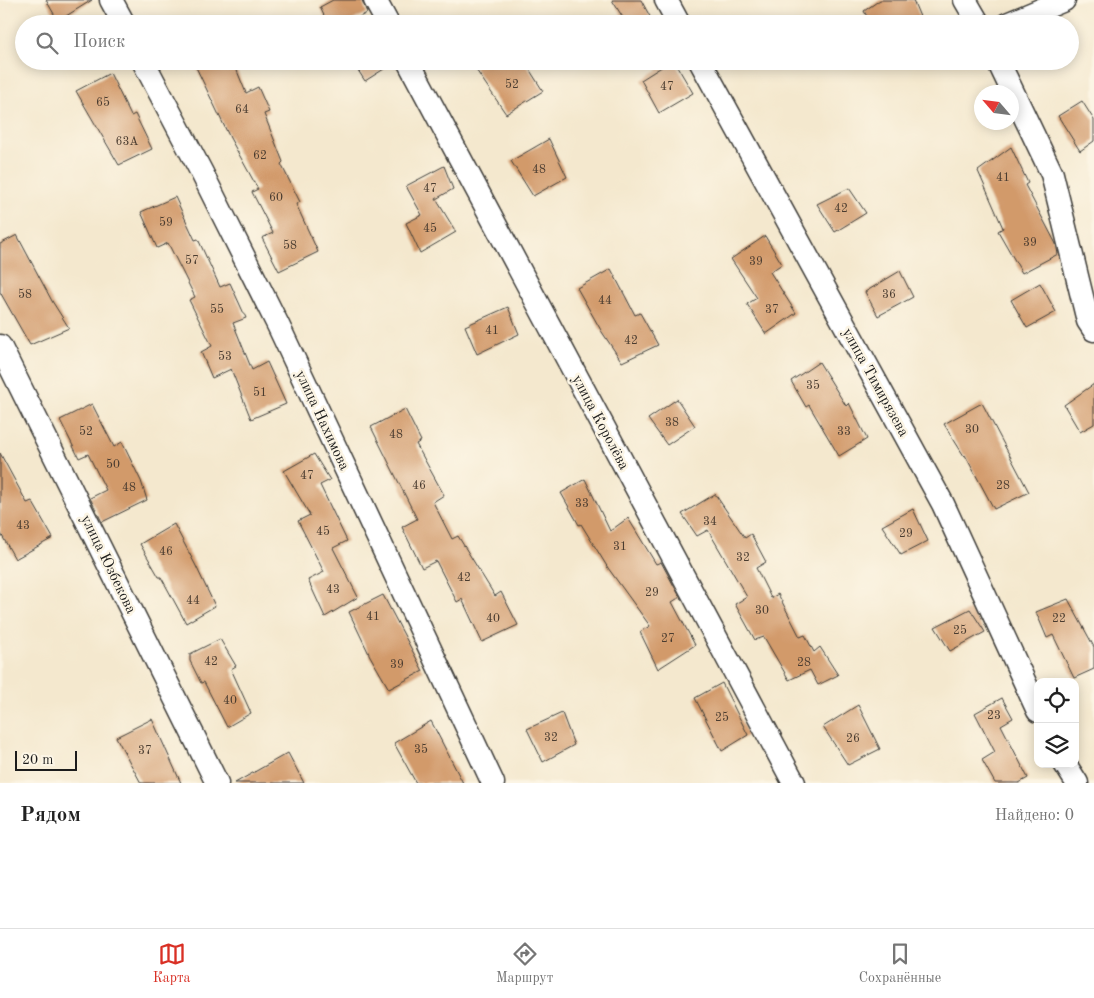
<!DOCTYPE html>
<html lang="ru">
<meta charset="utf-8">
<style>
body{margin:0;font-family:"Old Standard TT",serif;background:#f2f2f2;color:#222}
.controls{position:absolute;right:15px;bottom:15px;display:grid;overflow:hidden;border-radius:10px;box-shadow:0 2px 12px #0003}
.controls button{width:45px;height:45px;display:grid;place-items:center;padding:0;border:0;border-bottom:1px solid #e0e0e0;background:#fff;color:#222;font:25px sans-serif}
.compass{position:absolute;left:974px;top:85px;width:45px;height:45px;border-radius:50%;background:#fff;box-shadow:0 2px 12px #0003;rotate:298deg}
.scale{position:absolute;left:15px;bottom:12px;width:62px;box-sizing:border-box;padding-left:5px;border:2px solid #1c1c1c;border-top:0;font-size:14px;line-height:18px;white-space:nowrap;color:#1c1c1c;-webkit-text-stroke:4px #fcf5e5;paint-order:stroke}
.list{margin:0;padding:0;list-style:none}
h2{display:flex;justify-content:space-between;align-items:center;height:65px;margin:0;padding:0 20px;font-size:21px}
h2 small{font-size:16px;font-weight:400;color:#767676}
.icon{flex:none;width:28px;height:28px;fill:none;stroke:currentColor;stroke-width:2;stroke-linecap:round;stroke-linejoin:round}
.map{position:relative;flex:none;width:1094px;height:783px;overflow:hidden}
.search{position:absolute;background:#fff;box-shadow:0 2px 12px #0003;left:15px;right:15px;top:15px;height:55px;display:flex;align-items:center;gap:12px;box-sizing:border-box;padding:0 18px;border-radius:28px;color:#767676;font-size:19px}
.sheet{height:145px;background:#fff}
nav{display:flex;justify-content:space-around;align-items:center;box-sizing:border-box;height:70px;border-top:1px solid #e0e0e0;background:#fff;font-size:14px;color:#767676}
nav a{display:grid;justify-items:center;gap:2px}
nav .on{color:#d93025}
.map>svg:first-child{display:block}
</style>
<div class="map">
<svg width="1094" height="783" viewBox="0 0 1094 783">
<rect width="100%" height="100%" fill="#fcf5e5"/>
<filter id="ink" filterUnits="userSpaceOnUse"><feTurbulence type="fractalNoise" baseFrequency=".02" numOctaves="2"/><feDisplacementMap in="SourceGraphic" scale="10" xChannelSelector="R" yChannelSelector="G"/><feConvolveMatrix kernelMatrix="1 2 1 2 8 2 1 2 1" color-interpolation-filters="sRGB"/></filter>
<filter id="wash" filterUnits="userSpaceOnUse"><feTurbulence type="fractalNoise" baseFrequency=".0096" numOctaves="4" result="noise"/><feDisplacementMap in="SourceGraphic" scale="20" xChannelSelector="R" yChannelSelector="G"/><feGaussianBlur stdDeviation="1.12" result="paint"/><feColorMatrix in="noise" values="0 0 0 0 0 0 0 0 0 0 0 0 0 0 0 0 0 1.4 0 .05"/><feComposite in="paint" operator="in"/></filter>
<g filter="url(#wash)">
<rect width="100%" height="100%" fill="#f4e8ce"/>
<g id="blocks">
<path fill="#d29a6a" d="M 46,0 L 92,0 L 58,21 Z
M 333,0 L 362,0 L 367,13 L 346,24 L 328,24 L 320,7 Z
M 612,0 L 641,0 L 654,24 L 627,24 Z
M 880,0 L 913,0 L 923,24 L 871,24 L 864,11 Z
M 193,61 L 233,61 L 246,93 L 258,87 L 269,112 L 264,114 L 283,162 L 281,164 L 300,202 L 296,204 L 318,252 L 279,271 L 262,238 L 273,233 L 252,192 L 258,189 L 230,138 Z
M 352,61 L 395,61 L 395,62 L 365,81 Z
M 470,61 L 524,61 L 543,91 L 506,114 Z
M 671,61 L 674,61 L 693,93 L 659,113 L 641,80 Z
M 110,73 L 131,116 L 135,114 L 152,149 L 119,165 L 76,91 Z
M 1082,101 L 1094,120 L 1094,141 L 1080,151 L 1058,116 Z
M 549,139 L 567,177 L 533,196 L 511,161 Z
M 1011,147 L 1028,183 L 1025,185 L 1056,244 L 1058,254 L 1022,273 L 998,231 L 1003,228 L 978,171 Z
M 444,166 L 453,189 L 436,199 L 456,232 L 420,253 L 406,223 L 422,215 L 406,186 Z
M 849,188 L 866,213 L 835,232 L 817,204 Z
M 175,197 L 195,240 L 198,239 L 220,287 L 230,283 L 246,318 L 233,323 L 252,370 L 267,362 L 286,404 L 251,419 L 231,369 L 212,378 L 201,352 L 212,346 L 189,300 L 195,297 L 168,243 L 157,248 L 141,212 Z
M 17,235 L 52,301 L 69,328 L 30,345 L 0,292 L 0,244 Z
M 765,236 L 782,264 L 770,272 L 796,313 L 766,334 L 747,304 L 757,298 L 731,259 Z
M 611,269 L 635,315 L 640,313 L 658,345 L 622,362 L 602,332 L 577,288 Z
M 900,271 L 913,297 L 878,316 L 865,292 Z
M 1040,283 L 1056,312 L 1027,328 L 1011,300 Z
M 508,307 L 519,334 L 477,354 L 465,326 Z
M 819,362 L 846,406 L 849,403 L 867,439 L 839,456 L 809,405 L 806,407 L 791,381 Z
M 1094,384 L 1094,424 L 1080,432 L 1064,405 Z
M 677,399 L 695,426 L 667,445 L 648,419 Z
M 982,403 L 1029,492 L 994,509 L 965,455 L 964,456 L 944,424 Z
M 92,404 L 114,447 L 122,442 L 141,481 L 147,500 L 102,522 L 90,498 L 106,490 L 88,454 L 79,458 L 60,420 Z
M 405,409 L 421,441 L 416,444 L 444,495 L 433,502 L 452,539 L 458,536 L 495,596 L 501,592 L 518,625 L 482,642 L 462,599 L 457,602 L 436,561 L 422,568 L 402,527 L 417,519 L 371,427 Z
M 0,453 L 27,503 L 32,501 L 53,538 L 15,559 L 0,532 Z
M 314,454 L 330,480 L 320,485 L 347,541 L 333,548 L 358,597 L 325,617 L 308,580 L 324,572 L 298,521 L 310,515 L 284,471 Z
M 585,479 L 610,531 L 628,518 L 656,564 L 661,562 L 680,597 L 672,602 L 695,645 L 658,669 L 640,632 L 650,626 L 608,568 L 581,524 L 579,525 L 561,493 Z
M 715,494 L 745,538 L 751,534 L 766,562 L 756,568 L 771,598 L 778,594 L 800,637 L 805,635 L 814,652 L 820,647 L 838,675 L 818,685 L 810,670 L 789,680 L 764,637 L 755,640 L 735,604 L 747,597 L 708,530 L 697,536 L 682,514 Z
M 913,509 L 928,541 L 901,555 L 882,526 Z
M 174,524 L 196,566 L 215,606 L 186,623 L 161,577 L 159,577 L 140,544 Z
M 383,595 L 423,671 L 389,689 L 370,656 L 349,612 Z
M 1068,599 L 1094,647 L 1094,669 L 1074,678 L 1053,635 L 1047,638 L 1036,612 Z
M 970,609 L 985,632 L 950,651 L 935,627 Z
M 220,639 L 236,666 L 231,669 L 251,713 L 227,727 L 204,682 L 201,683 L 190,661 L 190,654 Z
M 722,683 L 748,735 L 722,751 L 695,698 Z
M 1002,698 L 1013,718 L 1001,725 L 1028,778 L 1019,783 L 995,783 L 982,760 L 995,752 L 975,713 Z
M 858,705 L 880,749 L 848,765 L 823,727 Z
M 562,713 L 574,745 L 543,762 L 527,729 Z
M 152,719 L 181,783 L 141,783 L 116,737 Z
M 431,721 L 463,783 L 416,783 L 394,743 Z
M 288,753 L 304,783 L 235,783 Z"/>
</g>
</g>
<g filter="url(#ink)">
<use href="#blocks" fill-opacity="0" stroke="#3c3b37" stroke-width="1"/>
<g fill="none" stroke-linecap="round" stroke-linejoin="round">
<g stroke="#3c3b37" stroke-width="25">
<path id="street" d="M 111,0 L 124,24
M 375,0 L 388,24
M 666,0 L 679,24
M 965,0 L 979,24
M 1007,24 L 1064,0
M 143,61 L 202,173 L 278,325 L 493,783
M 408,61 L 794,783
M 700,61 L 943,504 L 1038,711
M 998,61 L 1052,174 L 1088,321 L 1094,330
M 0,346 L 217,783
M 1065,764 L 1077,783"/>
</g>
<use href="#street" stroke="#fff" stroke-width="22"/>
</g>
</g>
<g text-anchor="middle" stroke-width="5" stroke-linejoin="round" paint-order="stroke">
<g font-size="12" fill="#4a3c30">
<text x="512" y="88">52</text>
<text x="667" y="90">47</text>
<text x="103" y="106">65</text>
<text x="242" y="113">64</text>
<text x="127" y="145">63А</text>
<text x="260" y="159">62</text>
<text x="539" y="173">48</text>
<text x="1003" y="181">41</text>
<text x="430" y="192">47</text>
<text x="276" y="201">60</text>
<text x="841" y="212">42</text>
<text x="166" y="226">59</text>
<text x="430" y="232">45</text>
<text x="1030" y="246">39</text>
<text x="290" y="249">58</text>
<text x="192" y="264">57</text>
<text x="756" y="265">39</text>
<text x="25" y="298">58</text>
<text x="889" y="298">36</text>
<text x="605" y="304">44</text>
<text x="217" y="313">55</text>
<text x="772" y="313">37</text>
<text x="492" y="334">41</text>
<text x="631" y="344">42</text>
<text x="225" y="360">53</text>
<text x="813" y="389">35</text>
<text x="260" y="396">51</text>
<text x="672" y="426">38</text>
<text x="972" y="433">30</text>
<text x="86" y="435">52</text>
<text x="844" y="435">33</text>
<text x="396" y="438">48</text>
<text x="113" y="468">50</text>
<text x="307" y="479">47</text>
<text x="419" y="489">46</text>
<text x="1003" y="489">28</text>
<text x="129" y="491">48</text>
<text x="582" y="507">33</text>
<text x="710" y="525">34</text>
<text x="23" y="529">43</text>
<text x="323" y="535">45</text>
<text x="906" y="537">29</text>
<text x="620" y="550">31</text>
<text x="166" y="555">46</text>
<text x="743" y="561">32</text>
<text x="464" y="581">42</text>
<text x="333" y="593">43</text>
<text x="652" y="596">29</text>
<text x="193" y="604">44</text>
<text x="762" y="614">30</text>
<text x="373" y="620">41</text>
<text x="493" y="622">40</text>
<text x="1059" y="622">22</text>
<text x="960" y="634">25</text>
<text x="668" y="642">27</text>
<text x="211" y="665">42</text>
<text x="804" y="666">28</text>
<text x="397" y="668">39</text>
<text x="230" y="704">40</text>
<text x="994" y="719">23</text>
<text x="722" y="721">25</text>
<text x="551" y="741">32</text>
<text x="853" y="742">26</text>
<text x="421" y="753">35</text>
<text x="145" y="754">37</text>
</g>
<g font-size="15" fill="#1c1c1c" stroke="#fcf5e5">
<text transform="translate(876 382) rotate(61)" y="5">улица Тимирязева</text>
<text transform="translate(323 420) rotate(65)" y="5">улица Нахимова</text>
<text transform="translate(601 422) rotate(62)" y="5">улица Королёва</text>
<text transform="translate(109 564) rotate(64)" y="5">улица Юзбекова</text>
</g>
</g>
</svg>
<div class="controls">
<button><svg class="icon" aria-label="locate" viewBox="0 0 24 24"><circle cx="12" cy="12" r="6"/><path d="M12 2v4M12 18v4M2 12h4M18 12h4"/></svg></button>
<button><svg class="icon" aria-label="layers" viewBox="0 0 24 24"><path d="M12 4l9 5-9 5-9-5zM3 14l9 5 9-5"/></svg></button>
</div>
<svg class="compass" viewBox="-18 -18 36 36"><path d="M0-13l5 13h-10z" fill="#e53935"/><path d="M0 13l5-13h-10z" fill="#767676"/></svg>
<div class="scale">20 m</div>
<div class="search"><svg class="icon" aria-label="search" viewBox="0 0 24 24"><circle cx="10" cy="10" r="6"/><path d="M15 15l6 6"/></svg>Поиск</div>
</div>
<section class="sheet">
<h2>Рядом<small>Найдено: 0</small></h2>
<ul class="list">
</ul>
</section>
<nav>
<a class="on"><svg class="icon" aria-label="map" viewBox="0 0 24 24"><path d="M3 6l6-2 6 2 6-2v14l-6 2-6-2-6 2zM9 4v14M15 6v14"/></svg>Карта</a>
<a><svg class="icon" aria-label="directions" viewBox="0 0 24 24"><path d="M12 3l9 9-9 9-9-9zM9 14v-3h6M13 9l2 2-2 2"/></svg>Маршрут</a>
<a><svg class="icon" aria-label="saved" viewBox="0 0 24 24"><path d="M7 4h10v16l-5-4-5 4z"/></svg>Сохранённые</a>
</nav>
